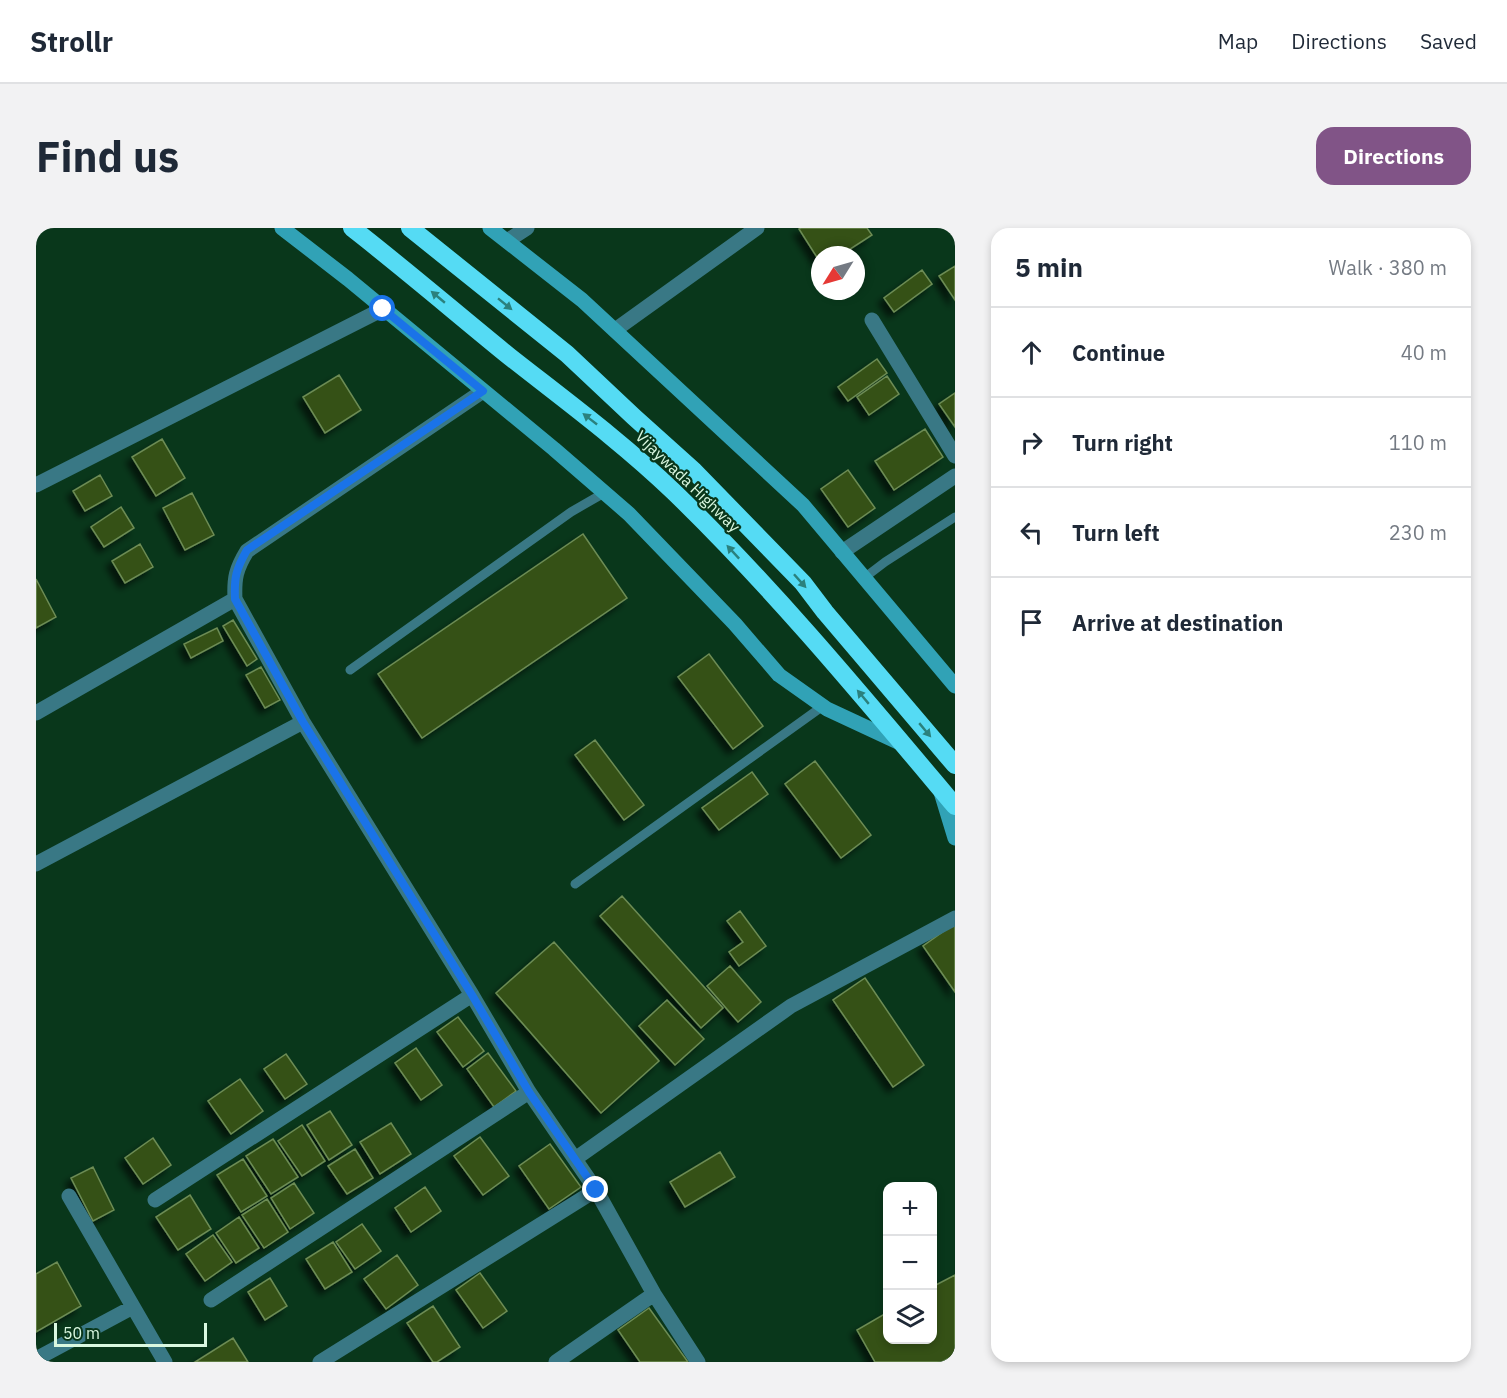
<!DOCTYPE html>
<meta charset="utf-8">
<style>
body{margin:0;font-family:"IBM Plex Sans",sans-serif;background:#f2f2f3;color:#1f2937}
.controls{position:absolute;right:18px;bottom:18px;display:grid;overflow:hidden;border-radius:12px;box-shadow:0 3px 9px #0003}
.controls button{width:54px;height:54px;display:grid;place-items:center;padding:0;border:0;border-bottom:2px solid #e0e1e3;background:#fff;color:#1f2937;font:30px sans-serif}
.compass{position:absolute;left:775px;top:18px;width:54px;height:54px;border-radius:50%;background:#fff;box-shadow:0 3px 9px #0003;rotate:233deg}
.scale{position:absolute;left:18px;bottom:15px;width:153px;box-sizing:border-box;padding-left:6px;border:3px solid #daf8e1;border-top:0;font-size:16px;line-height:21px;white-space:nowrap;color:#daf8e1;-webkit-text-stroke:4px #09371b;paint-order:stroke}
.stop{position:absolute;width:18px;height:18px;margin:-14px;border:4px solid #1a73e8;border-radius:50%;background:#fff}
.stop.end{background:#1a73e8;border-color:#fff;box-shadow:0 2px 6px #0008}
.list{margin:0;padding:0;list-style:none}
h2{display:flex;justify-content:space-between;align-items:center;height:78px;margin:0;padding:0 24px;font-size:26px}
h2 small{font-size:20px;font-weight:400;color:#747a83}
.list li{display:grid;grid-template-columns:39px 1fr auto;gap:18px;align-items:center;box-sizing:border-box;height:90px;padding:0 24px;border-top:2px solid #e0e1e3}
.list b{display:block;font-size:22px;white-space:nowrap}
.list em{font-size:20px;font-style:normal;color:#747a83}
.icon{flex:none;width:33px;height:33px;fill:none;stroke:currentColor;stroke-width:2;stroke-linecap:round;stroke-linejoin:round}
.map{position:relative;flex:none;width:919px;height:1134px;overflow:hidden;border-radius:18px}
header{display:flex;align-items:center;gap:36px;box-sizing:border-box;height:84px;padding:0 30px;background:#fff;border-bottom:2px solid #e0e1e3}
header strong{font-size:28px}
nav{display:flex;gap:33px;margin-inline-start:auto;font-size:21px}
.intro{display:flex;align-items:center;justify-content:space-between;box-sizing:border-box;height:144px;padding:0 36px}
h1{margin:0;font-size:42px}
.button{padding:15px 27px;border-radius:18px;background:#815487;color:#fff;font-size:21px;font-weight:700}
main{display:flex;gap:36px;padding:0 36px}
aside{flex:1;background:#fff;border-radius:18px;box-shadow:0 3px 9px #0003}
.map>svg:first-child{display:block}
</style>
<header>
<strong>Strollr</strong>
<nav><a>Map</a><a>Directions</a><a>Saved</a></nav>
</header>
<div class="intro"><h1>Find us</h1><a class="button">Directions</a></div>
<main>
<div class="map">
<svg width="919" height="1134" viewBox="0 0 919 1134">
<defs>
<filter id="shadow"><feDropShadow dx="-5.5" dy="5.5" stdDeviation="3" flood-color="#0009"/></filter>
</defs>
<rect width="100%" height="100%" fill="#09371b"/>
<path fill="#345118" stroke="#6d8c54" stroke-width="1.5" filter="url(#shadow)" d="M 765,0 L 831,0 L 836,7 L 805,27 L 784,27 L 784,34 L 763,1 Z
M 919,38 L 919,72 L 903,48 Z
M 886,42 L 896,56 L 858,84 L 848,70 Z
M 841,131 L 851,145 L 812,173 L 802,159 Z
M 303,147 L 325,182 L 289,205 L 267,169 Z
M 851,148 L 863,166 L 833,187 L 821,169 Z
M 919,165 L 919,199 L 903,176 Z
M 889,201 L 907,229 L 858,262 L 839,233 Z
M 126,211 L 149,250 L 120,268 L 96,229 Z
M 812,242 L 839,280 L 812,299 L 785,261 Z
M 64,247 L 76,268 L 49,283 L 37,263 Z
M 156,265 L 178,307 L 149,322 L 127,280 Z
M 85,279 L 98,300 L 68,319 L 55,299 Z
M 547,306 L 591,370 L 386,510 L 342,446 Z
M 104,316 L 117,339 L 89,355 L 76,333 Z
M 0,351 L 20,389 L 0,400 Z
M 197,392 L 221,431 L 211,438 L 187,398 Z
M 181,400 L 187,413 L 155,430 L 148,416 Z
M 673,426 L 727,498 L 697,521 L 642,449 Z
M 225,439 L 244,472 L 229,480 L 210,447 Z
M 559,512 L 608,577 L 588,592 L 539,527 Z
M 779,533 L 835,607 L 805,630 L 749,556 Z
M 716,544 L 732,566 L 683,602 L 666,580 Z
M 586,668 L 687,780 L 665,800 L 564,688 Z
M 704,683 L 730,718 L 703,738 L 693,724 L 707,714 L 691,693 Z
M 918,696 L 919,698 L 919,764 L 887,718 Z
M 518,714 L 623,833 L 565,885 L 460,765 Z
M 694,738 L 725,774 L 702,794 L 671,758 Z
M 829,750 L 888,837 L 857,859 L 797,772 Z
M 631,772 L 668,811 L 639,837 L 603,798 Z
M 422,789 L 448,823 L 427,839 L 401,804 Z
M 380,820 L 406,857 L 385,872 L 359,835 Z
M 452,825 L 480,863 L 458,879 L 431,841 Z
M 250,826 L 271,856 L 249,871 L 228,841 Z
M 204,851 L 227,883 L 195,906 L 172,873 Z
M 294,883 L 316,917 L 293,932 L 271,897 Z
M 355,895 L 375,926 L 344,946 L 324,914 Z
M 266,897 L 289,933 L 266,948 L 242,913 Z
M 444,909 L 473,948 L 447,967 L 418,928 Z
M 117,910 L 135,937 L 107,956 L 89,930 Z
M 237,911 L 262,949 L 235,966 L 210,928 Z
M 514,916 L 545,959 L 513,981 L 483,938 Z
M 319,921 L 337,950 L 311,966 L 292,938 Z
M 684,924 L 699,949 L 649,979 L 634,954 Z
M 207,931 L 231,968 L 205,984 L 181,947 Z
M 57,939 L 78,982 L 57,993 L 35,950 Z
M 258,955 L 278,985 L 254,1001 L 235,970 Z
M 389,959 L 405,983 L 375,1004 L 359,980 Z
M 154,967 L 175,1001 L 142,1022 L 120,989 Z
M 231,971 L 252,1004 L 228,1020 L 206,987 Z
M 203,989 L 223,1020 L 200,1035 L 180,1005 Z
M 326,996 L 345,1023 L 319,1041 L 300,1014 Z
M 177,1007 L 196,1034 L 169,1053 L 150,1026 Z
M 297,1014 L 316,1044 L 289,1061 L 270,1031 Z
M 361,1027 L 382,1057 L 350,1081 L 328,1051 Z
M 21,1034 L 45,1078 L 0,1104 L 0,1046 Z
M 444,1045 L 471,1083 L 447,1100 L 420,1062 Z
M 919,1047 L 919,1127 L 906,1134 L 839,1134 L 821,1102 L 852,1084 L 852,1112 L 896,1112 L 896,1059 Z
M 234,1050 L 251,1078 L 229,1092 L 212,1064 Z
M 397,1078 L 424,1119 L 401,1134 L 397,1134 L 371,1095 Z
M 613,1080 L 652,1134 L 604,1134 L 582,1102 Z
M 197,1110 L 212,1134 L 159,1134 Z"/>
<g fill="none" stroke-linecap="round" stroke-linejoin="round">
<path stroke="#397885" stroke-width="9" d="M 828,350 L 849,334 L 919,289
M 314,442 L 535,284 L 568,265
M 539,656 L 787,478"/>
<path stroke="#397885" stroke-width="15" d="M 471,13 L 491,0
M 836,92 L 919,228
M 579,102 L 721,0
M 447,163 L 211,323 C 200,341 198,350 199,371 L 267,494 L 436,767 L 493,864 L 560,962 L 618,1066 L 662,1134
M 0,257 L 347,81
M 806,324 L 919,248
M 0,485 L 199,371
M 0,636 L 267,494
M 539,931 L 755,778 L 919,690
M 33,968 L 129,1134
M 119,972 L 436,767
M 175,1072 L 493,864
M 0,1131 L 97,1079
M 284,1134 L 560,962
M 520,1134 L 618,1066"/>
<path stroke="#31a2b6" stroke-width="15" d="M 246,0 L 312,51 L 518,221 L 593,286 L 699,396 L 743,447 L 791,481 L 864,515
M 454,0 L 546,72 L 767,277 L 919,458
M 905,564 L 919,610"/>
<path stroke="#55dbf4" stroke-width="18" d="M 316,0 C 370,42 421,86 474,129 C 530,173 587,215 638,264 C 739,362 829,471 919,578
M 374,0 L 531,126 L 598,189 L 658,243 L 767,355 L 789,384 L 919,537"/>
</g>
<defs><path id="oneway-solid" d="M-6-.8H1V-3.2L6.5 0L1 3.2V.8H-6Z" transform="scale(1.5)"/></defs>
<g fill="#2b817d">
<use href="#oneway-solid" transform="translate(402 69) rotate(-140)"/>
<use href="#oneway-solid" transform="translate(469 76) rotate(39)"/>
<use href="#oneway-solid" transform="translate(554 191) rotate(-142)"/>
<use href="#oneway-solid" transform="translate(697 324) rotate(-133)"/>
<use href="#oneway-solid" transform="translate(764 353) rotate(48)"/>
<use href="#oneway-solid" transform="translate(827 469) rotate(-130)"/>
<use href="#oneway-solid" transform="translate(889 502) rotate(50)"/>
</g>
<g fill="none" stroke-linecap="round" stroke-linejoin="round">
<path stroke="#1a73e8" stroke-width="8" d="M 347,81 L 447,163 L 211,322 C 200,341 198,350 199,371 L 267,494 L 436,767 L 493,864 L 560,962"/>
</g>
<g text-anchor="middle" stroke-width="4.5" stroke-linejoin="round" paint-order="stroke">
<g font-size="16" fill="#daf8e1" stroke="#09371b">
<text transform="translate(652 253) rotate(44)" y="6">Vijaywada Highway</text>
</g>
</g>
</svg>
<div class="controls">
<button>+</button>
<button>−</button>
<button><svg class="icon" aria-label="layers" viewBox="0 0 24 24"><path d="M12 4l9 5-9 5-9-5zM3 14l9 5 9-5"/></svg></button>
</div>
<svg class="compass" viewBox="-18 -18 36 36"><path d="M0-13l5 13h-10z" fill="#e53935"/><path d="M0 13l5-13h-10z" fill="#747a83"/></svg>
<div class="scale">50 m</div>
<div class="stop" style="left:347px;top:81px"></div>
<div class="stop end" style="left:560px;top:962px"></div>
</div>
<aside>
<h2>5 min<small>Walk · 380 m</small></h2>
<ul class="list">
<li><svg class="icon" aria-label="ahead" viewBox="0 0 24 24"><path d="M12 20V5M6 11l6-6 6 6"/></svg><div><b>Continue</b></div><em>40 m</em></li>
<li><svg class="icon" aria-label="right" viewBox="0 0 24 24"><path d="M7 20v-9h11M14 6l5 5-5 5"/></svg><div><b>Turn right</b></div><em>110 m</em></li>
<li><svg class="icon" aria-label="left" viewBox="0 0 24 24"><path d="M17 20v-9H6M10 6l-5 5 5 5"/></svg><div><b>Turn left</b></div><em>230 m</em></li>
<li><svg class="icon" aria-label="arrive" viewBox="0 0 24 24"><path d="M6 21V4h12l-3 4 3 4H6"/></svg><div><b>Arrive at destination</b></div></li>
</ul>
</aside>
</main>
